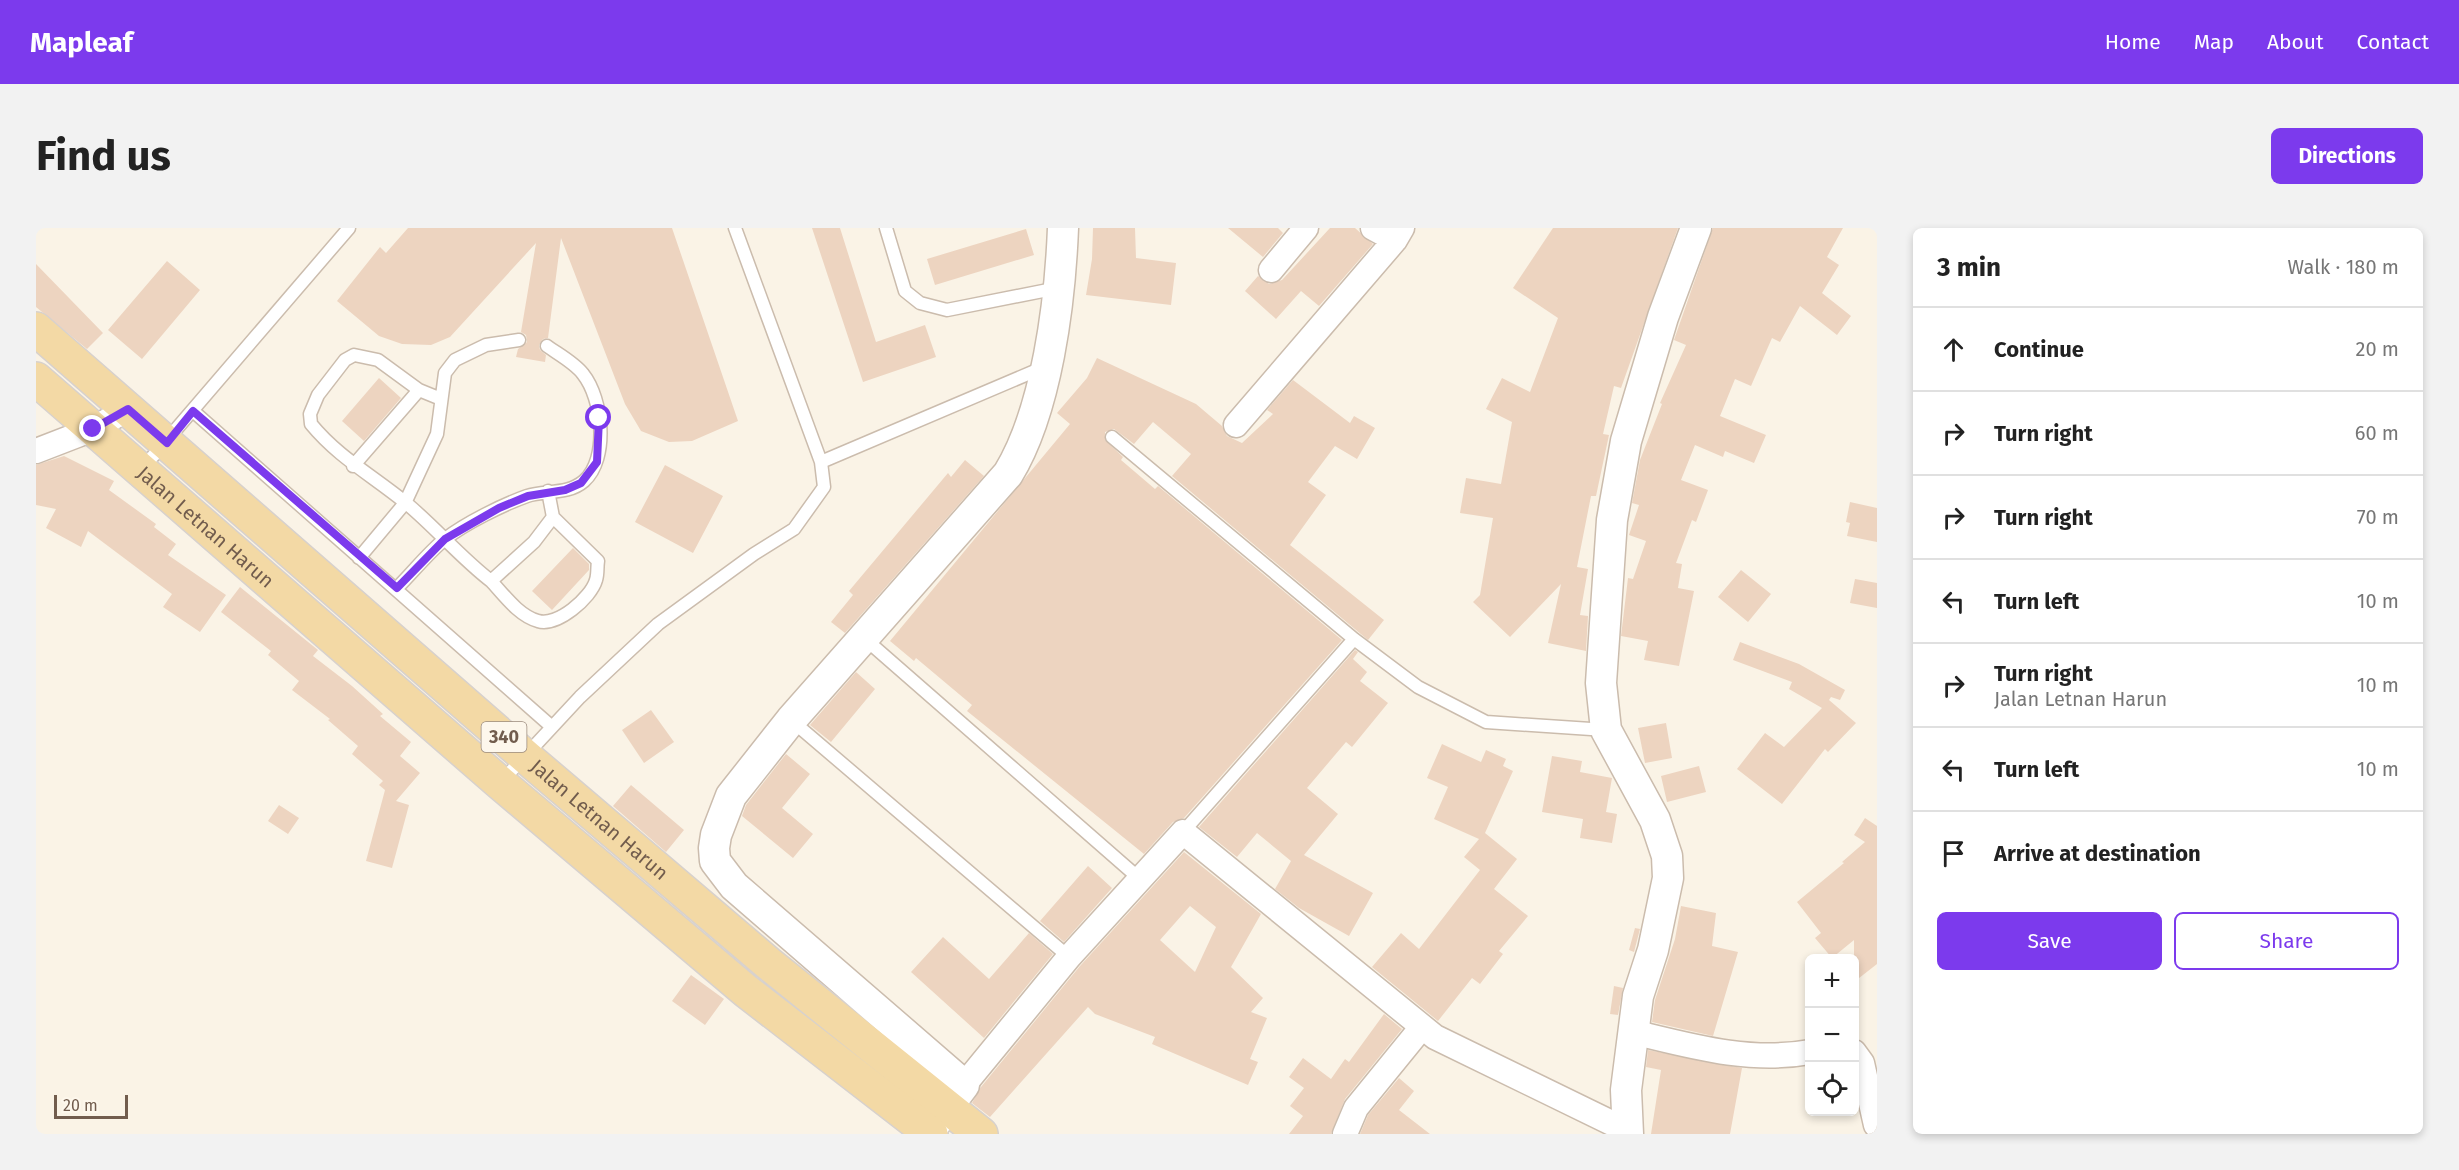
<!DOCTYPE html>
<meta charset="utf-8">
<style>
body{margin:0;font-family:"Fira Sans",sans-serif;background:#f2f2f2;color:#222}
.controls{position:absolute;right:18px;bottom:18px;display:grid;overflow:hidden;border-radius:9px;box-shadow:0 3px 9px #0003}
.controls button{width:54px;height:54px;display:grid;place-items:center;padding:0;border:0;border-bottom:2px solid #e0e0e0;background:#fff;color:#222;font:30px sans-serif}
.scale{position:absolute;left:18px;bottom:15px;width:74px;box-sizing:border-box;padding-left:6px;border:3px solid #715c4d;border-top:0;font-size:16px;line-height:21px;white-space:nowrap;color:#715c4d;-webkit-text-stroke:4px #fdf7ec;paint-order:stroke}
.stop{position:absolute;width:18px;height:18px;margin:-14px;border:4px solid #7c3aed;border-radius:50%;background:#fff}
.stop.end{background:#7c3aed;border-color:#fff;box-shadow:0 2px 6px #0008}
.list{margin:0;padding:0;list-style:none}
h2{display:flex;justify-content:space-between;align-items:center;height:78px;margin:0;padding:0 24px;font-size:26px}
h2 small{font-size:20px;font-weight:400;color:#767676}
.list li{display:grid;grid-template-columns:39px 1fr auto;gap:18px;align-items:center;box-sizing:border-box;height:84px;padding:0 24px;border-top:2px solid #e0e0e0}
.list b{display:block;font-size:22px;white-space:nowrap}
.list p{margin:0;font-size:20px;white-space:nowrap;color:#767676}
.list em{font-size:20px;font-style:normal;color:#767676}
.actions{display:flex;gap:12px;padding:18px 24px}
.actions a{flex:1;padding:14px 0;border:2px solid #7c3aed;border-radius:9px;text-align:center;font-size:21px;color:#7c3aed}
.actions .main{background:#7c3aed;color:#fff}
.icon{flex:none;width:33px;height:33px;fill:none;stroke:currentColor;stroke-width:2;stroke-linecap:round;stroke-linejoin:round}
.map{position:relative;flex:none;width:1841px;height:906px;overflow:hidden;border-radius:9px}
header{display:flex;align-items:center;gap:36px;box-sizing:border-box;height:84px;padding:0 30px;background:#7c3aed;color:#fff}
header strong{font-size:28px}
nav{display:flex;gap:33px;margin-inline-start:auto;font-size:21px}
.intro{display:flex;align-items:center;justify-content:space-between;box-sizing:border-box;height:144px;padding:0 36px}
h1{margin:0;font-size:42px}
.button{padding:15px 27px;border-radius:9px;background:#7c3aed;color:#fff;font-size:21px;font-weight:700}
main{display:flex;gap:36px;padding:0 36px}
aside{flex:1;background:#fff;border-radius:9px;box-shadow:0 3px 9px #0003}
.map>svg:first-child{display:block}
</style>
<header>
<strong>Mapleaf</strong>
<nav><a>Home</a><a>Map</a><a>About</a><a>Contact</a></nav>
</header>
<div class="intro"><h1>Find us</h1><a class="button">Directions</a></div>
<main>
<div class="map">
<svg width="1841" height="906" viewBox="0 0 1841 906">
<rect width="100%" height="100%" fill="#faf3e6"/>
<path fill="#edd4c0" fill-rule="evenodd" d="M 372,0 L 636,0 L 702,193 L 656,213 L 633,214 L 605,203 L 589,176 L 525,10 L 512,110 L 507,111 L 503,117 L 504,122 L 510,127 L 509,134 L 480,129 L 482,121 L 491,114 L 490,107 L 485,104 L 500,15 L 414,109 L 395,117 L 366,116 L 343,108 L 301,73 L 344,19 L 350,25 Z
M 776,0 L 804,0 L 840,114 L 889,97 L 900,129 L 827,154 Z
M 1057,0 L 1099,0 L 1100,30 L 1140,35 L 1135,77 L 1050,67 L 1056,31 Z
M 1192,0 L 1242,0 L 1247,5 L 1227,29 Z
M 1294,0 L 1319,0 L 1337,16 L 1283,78 L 1265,63 L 1240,91 L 1209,63 L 1222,48 L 1233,56 L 1246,52 Z
M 1517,0 L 1642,0 L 1585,160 L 1578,158 L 1567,206 L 1573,207 L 1560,268 L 1555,268 L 1541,339 L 1552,341 L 1544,387 L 1552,388 L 1550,423 L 1512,415 L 1525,356 L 1474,409 L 1437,374 L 1444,367 L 1457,290 L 1424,285 L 1430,250 L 1465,256 L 1476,194 L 1450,181 L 1466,150 L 1494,164 L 1522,90 L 1477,60 Z
M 1677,0 L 1807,0 L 1791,29 L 1803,37 L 1786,65 L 1815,88 L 1801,107 L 1764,78 L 1744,114 L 1736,110 L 1715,158 L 1699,151 L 1684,188 L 1730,207 L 1718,235 L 1689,223 L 1687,229 L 1659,217 L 1645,252 L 1672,262 L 1660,294 L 1656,292 L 1640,335 L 1646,336 L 1642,360 L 1658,363 L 1643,438 L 1608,432 L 1612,413 L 1585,408 L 1592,350 L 1597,351 L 1610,313 L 1593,307 L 1603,277 L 1596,275 L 1604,232 L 1626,176 L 1624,175 L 1650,117 L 1638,112 Z
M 990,1 L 998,27 L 899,57 L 891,31 Z
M 131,33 L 164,62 L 106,131 L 72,102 Z
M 0,36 L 67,105 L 51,121 L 0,79 Z
M 1061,130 L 1160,176 L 1186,198 L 1191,208 L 1206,215 L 1237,186 L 1231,182 L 1257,152 L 1314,195 L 1318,188 L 1339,200 L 1321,231 L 1299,218 L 1272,254 L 1290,267 L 1254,317 L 1348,392 L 1332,412 L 1136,248 L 1155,226 L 1117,194 L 1098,216 L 1078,201 L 1069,204 L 1069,212 L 1087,229 L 1085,232 L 1119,261 L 1122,258 L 1306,412 L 1148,590 L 1137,594 L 1108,626 L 931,483 L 936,477 L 880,430 L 878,433 L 854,413 L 1034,196 L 1021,185 L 1051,150 Z
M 343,150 L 365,170 L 328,213 L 306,193 Z
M 28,228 L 78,253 L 73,262 L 120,296 L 118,299 L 140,316 L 132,327 L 190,367 L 164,404 L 127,379 L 136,366 L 52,303 L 45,319 L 10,300 L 20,281 L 0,277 L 0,237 Z
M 929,232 L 948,248 L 809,405 L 795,394 L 817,367 L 813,363 L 912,245 L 915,249 Z
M 629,237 L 687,268 L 657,325 L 599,294 Z
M 1814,274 L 1841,280 L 1841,314 L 1811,308 L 1814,295 L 1810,294 Z
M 537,320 L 553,336 L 553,342 L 516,382 L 496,363 Z
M 1705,342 L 1735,366 L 1712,394 L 1682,369 Z
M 1819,351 L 1841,355 L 1841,380 L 1814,375 Z
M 204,359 L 282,422 L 277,428 L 316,458 L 347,486 L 344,488 L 375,514 L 364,528 L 384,545 L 360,573 L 373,577 L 356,640 L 330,633 L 349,562 L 343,557 L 347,553 L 316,526 L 322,518 L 292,492 L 294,491 L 256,462 L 263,453 L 232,427 L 235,423 L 185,384 Z
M 1704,414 L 1763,436 L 1809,462 L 1804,472 L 1795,469 L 1793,472 L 1820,495 L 1792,524 L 1789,521 L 1746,576 L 1701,541 L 1729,505 L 1748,519 L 1786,480 L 1753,461 L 1756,454 L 1697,432 Z
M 1319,422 L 1322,424 L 1317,431 L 1331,444 L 1324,453 L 1352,475 L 1316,519 L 1310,514 L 1271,560 L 1302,586 L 1268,627 L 1337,665 L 1313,708 L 1263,680 L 1239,661 L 1255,633 L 1221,605 L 1201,629 L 1163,599 Z
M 820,444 L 839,461 L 795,514 L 774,497 Z
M 615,482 L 638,514 L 608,535 L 586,502 Z
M 1630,495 L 1636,530 L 1609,535 L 1602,500 Z
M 1406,516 L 1445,534 L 1450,522 L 1470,531 L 1467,538 L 1477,543 L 1449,605 L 1481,631 L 1458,661 L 1492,688 L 1463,723 L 1467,726 L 1444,756 L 1436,750 L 1402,793 L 1336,739 L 1365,705 L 1383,721 L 1444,642 L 1428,629 L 1443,611 L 1398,591 L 1412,559 L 1391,550 Z
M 750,526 L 774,546 L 746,580 L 777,606 L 757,630 L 706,588 L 710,577 Z
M 1516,528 L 1546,533 L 1544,544 L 1576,550 L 1570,584 L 1581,586 L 1576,615 L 1544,610 L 1547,591 L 1506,584 Z
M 1663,538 L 1670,564 L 1631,574 L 1625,548 Z
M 595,557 L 648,602 L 630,624 L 577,578 Z
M 243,577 L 263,590 L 252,606 L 232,593 Z
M 1829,590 L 1841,598 L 1841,736 L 1818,754 L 1818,712 L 1796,730 L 1779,710 L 1785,705 L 1761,674 L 1808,635 L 1806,634 L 1829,614 L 1818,607 Z
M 1148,624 L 1225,686 L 1195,739 L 1227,770 L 1215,784 L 1231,790 L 1214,831 L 1222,834 L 1212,857 L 1116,816 L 1119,809 L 1059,786 L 1052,779 L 954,889 L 936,875 L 945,859 L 1044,738 ZM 1154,678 L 1180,699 L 1159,744 L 1124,712 Z
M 1052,638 L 1076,660 L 1028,714 L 1004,693 Z
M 1645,678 L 1680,685 L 1676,718 L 1702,724 L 1677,808 L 1616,794 L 1619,772 L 1639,711 Z
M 1599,700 L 1604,701 L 1598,724 L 1593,722 Z
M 993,705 L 1017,726 L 948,810 L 875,744 L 907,709 L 953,751 Z
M 655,747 L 688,771 L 669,797 L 636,773 Z
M 1578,758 L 1587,760 L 1582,787 L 1574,786 Z
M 1348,786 L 1366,801 L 1309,871 L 1295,906 L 1253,906 L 1267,888 L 1254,878 L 1268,860 L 1253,849 L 1267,830 L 1295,851 L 1309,831 L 1313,834 Z
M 1612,822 L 1706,840 L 1694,906 L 1615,906 L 1625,842 L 1610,839 Z
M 1363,850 L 1378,863 L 1363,882 L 1394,906 L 1324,906 L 1332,887 Z"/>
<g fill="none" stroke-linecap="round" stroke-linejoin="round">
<g stroke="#cbbcad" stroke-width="15">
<path id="service" d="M 850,0 L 869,63 L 884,75 L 911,82 L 1022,60
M 405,171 L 383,162 L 342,132 L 318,127 L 309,132 L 282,167 L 274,186 L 275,196 C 302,229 337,248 370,275 C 400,300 425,330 455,353 L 498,314 L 517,289 L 512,263
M 157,183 L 516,499
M 1076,209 L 1318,411 L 1382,459 L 1450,494 L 1570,502
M 785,234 L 1006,140
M 317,238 L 383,162
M 106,241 L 313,0
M 323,330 L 369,275 L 401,206 L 409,145 L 419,132 L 450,117 L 483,112
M 455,353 C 468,367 483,388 502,393 C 521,399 555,370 560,352 C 562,346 561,339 562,333 L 517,289
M 361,360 C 377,344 392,325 409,311 C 430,295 466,277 491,268 C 509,262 532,267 548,253 C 573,231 567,171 547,146 C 539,135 522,126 511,118
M 828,410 L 1105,652
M 755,492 L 1033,729
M 465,554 L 544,469 L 622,396 L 718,326 L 758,301 L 788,259 L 785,234 L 699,0
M 1147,604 L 1318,411"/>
</g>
<g stroke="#cbbcad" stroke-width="27">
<path id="minor" d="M 1337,0 L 1359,12
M 1235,42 L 1270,0
M 1200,197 L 1359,12 L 1366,0
M 0,223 L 57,201 L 92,181
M 1597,804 C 1655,818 1714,835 1774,824
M 1818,824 L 1826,835 L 1840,897
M 928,857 L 1033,729 L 1147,604 L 1399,809 L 1592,903
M 1309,906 L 1320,880 L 1386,799"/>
</g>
<g stroke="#cbbcad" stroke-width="33">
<path id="tertiary" d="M 898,897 L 928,857 L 698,658 L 679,633 L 678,620 L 680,607 L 695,568 L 755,492 L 972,246 C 1011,182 1024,75 1027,0
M 1592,906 L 1590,862 L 1602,768 L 1617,722 L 1632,650 L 1631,628 L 1619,592 L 1570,502 L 1565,455 L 1576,292 L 1590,213 L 1627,89 L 1660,0"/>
</g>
<g stroke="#d7d1cd" stroke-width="36">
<g id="primary">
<path id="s1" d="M 0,101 L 490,529 L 732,735 L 945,906"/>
<path id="s2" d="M 0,151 L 464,555 L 710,763 L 895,906"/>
</g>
</g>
<use href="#service" stroke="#fff" stroke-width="12"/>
<use href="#minor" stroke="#fff" stroke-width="24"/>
<use href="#tertiary" stroke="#fff" stroke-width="30"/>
<use href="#primary" stroke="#f3d9a5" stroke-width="33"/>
</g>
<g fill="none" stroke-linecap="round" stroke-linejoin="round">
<path stroke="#7c3aed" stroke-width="8" d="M 57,201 L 92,181 L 131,215 L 157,183 L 361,360 L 409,311 L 463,280 L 492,268 L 529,262 L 545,255 L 561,234 L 563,190"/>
</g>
<g text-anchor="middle" stroke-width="4.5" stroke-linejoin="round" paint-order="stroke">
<rect fill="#fdf7ec" stroke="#9b8a7d" stroke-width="1.5" x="445.5" y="494" width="45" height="30" rx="4.5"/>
<g font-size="18" font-weight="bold" fill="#715c4d">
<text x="468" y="515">340</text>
</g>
<g font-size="20" fill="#715c4d" stroke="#fdf7ec">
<text dy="7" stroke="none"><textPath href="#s2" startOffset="225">Jalan Letnan Harun</textPath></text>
<text dy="7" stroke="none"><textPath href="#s1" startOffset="747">Jalan Letnan Harun</textPath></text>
</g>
</g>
</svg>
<div class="controls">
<button>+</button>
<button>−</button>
<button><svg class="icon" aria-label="locate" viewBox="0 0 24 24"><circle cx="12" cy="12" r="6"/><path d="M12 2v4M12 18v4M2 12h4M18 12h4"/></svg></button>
</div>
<div class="scale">20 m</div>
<div class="stop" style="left:563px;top:190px"></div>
<div class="stop end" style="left:57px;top:201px"></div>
</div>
<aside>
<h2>3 min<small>Walk · 180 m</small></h2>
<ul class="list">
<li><svg class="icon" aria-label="ahead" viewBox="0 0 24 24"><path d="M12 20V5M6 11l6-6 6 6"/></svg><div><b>Continue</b></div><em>20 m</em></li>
<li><svg class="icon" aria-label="right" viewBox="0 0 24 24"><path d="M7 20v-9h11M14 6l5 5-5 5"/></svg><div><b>Turn right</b></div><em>60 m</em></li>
<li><svg class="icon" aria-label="right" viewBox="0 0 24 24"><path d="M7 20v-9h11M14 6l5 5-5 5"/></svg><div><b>Turn right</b></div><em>70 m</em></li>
<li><svg class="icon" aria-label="left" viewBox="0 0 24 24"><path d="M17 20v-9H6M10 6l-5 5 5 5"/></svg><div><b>Turn left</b></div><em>10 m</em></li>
<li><svg class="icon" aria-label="right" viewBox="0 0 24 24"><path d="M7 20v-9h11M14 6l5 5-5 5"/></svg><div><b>Turn right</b><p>Jalan Letnan Harun</p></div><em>10 m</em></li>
<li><svg class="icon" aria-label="left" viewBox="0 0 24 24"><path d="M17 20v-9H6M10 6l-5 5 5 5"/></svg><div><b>Turn left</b></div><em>10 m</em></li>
<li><svg class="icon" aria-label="arrive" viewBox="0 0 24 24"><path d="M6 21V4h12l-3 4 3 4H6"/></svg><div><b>Arrive at destination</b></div></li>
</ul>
<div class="actions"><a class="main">Save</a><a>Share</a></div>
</aside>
</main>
